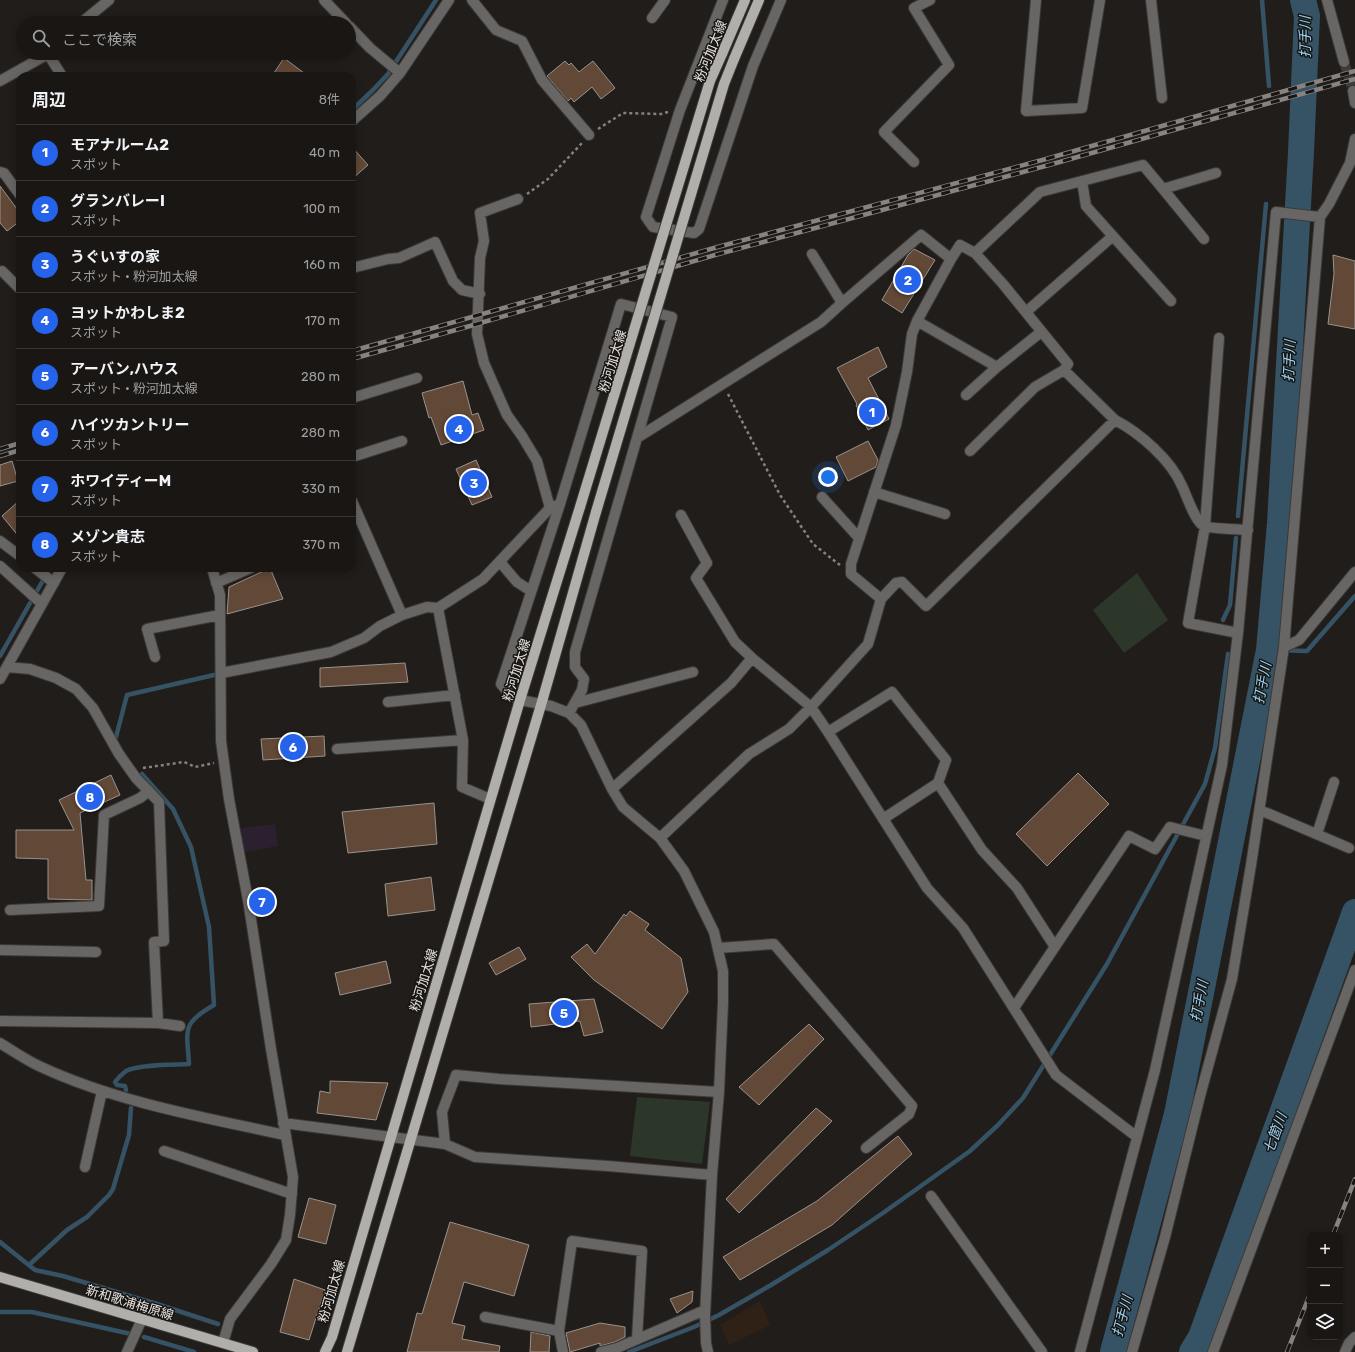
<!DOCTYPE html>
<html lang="ja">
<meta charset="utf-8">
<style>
body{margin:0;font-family:Rubik,"Noto Sans JP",sans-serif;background:#221f1d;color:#f1f3f6}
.controls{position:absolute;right:12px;bottom:12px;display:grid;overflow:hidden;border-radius:8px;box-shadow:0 2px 10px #0003}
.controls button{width:36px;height:36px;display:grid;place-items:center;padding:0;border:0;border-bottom:1px solid #373534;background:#191614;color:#f1f3f6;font:20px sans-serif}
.you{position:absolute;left:828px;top:477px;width:14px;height:14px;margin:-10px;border:3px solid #fff;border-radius:50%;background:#1a73e8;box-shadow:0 0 0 6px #1a73e833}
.badge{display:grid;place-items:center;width:26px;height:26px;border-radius:50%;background:#2563eb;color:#fff;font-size:13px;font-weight:700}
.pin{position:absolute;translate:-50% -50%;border:2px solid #fff;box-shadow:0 1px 4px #0006}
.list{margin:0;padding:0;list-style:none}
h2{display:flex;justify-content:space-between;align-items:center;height:52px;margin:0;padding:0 16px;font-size:17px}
h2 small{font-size:13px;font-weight:400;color:#9f9fa0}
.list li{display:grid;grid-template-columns:26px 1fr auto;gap:12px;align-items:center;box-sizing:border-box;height:56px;padding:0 16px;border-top:1px solid #373534}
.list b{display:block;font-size:15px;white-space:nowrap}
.list p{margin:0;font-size:13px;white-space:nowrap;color:#9f9fa0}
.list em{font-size:13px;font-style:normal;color:#9f9fa0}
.icon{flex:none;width:22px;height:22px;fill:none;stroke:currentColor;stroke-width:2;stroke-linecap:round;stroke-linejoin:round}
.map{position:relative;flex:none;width:1355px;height:1352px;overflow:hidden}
.search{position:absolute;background:#191614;box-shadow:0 2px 10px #0003;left:16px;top:16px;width:340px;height:44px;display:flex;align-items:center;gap:10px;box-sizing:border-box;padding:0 14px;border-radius:22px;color:#9f9fa0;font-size:15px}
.panel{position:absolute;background:#191614;box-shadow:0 2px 10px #0003;left:16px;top:72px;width:340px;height:500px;border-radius:12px}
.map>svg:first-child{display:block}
</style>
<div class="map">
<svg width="1355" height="1352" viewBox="0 0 1355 1352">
<rect width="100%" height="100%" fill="#211d1a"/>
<path fill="#2b202f" d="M 275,824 L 278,846 L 244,852 L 241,828 Z"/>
<path fill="#302116" d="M 760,1301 L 770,1325 L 729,1345 L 720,1325 Z"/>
<path fill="#2c372a" d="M 1137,573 L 1168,620 L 1124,653 L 1093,610 Z
M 637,1097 L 710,1102 L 702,1164 L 630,1156 Z"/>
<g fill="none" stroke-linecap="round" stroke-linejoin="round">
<path stroke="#355364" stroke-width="4.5" d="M 1262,0 L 1269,86
M 352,110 L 373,90 L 388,74 L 436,0
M 1238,516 L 1266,204
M 1223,620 L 1230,605 L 1236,538
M 1269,650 L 1307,651 L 1355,596
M 0,656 L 50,568
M 116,737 L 127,695 L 214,675
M 126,1090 L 125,1086 L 117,1085 L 115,1082 C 118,1078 122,1074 126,1071 C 139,1064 173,1065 189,1064 C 187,1029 181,1024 214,1005 L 209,927 L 191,847 L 173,809 L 142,774
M 0,1242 L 35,1270 L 63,1276 L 157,1304 L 218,1324
M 29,1265 L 67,1230 L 87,1217 L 109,1195 L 113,1189 L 129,1135 L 131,1108
M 0,1312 L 32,1312 L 131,1334
M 144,1337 L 194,1352
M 629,1352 L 694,1327 L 719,1315 L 771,1285 L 828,1250 L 883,1213 L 970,1151 L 998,1125 L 1023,1098 L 1107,964 L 1205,784 L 1215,748 L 1228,654"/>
<path stroke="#355364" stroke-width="26" d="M 1113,1352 L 1177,1114 L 1269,650 L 1280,523 L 1301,152 L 1307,16 L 1303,0
M 1192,1352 L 1201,1337 L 1355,912"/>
</g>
<path fill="#624836" stroke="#98938f" d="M 284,58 L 308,76 L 272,76 Z
M 565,61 L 569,65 L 571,63 L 579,72 L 593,61 L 615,88 L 601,99 L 592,87 L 574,102 L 571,98 L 568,101 L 547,76 Z
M 352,147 L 368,165 L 352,179 Z
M 0,186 L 20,213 L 20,221 L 7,231 L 0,223 Z
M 914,249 L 935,260 L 902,313 L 882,300 L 908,255 Z
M 1333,255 L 1355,261 L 1355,329 L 1328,324 L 1334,274 Z
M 878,347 L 887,367 L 868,378 L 889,419 L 868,430 L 856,405 L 857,404 L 837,368 Z
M 463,381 L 472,415 L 478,413 L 484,430 L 441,445 L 431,417 L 429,418 L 422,393 Z
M 868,441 L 878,460 L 876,467 L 848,481 L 836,457 Z
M 476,460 L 492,497 L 472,505 L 456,469 Z
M 12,461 L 18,481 L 0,486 L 0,465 Z
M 20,500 L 20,538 L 2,516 Z
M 270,568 L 283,599 L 227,614 L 229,587 Z
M 405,663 L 408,682 L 320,687 L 320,668 Z
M 324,736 L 325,756 L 263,760 L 261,739 Z
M 1078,773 L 1109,804 L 1047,866 L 1016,834 Z
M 111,775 L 120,795 L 80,813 L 86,880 L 92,880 L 92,900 L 48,899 L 48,859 L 16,858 L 16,830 L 74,830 L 59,800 Z
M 434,803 L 437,844 L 348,853 L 342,812 Z
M 431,877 L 435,910 L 388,916 L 385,884 Z
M 273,893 L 276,904 L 256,910 L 254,898 Z
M 630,911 L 649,924 L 645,930 L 681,958 L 688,992 L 662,1029 L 594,980 L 571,957 L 587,944 L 595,954 L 624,914 L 626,916 Z
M 519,947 L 526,959 L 496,975 L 489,963 Z
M 386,961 L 391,983 L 340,995 L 335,973 Z
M 594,999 L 603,1032 L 584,1036 L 580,1021 L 531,1027 L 529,1004 Z
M 809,1024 L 824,1039 L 759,1105 L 739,1087 Z
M 330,1081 L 388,1083 L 376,1120 L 317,1113 L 320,1091 L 330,1093 Z
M 816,1108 L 832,1121 L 739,1213 L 726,1199 Z
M 898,1136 L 912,1154 L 832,1225 L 740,1280 L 723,1257 L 817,1201 Z
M 309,1198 L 336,1205 L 326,1244 L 298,1237 Z
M 450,1222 L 529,1245 L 514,1296 L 464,1282 L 452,1323 L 465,1326 L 462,1339 L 500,1346 L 499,1352 L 407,1352 L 417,1313 L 422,1314 Z
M 294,1279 L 325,1290 L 309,1340 L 280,1332 Z
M 693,1291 L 692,1302 L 677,1313 L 670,1299 Z
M 600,1323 L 625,1327 L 625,1337 L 615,1342 L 600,1346 L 600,1343 L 570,1352 L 566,1333 Z
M 531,1332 L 550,1336 L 549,1352 L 530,1352 Z"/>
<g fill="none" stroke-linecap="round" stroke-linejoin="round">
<path stroke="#3f3b38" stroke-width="10" stroke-dasharray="10 5" stroke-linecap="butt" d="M 1344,62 L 1353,91"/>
<g stroke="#3d3936" stroke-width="12">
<path id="minor" d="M 324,0 L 346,23
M 472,0 L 496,30 L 522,41 L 542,80 L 589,135
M 723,0 L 680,110 L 646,217 L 653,227 L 694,233 L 699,229 L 753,66 L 781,0
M 1036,0 L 1026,111 L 1082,108 L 1100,0
M 1151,0 L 1162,98
M 1327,0 L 1344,62
M 652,18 L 665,0
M 81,23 L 109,0
M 349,26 L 370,48 L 400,73
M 0,81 L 48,54 L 62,76
M 1353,91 L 1355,103
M 352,121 L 380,96 L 400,73 L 449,0
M 914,162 L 884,132 L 949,65 L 914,8 L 930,0
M 0,172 L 4,173 L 20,195
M 1082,181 L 1086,206 L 1171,301
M 518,199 L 480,213 L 484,241 L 480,258 L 477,334 L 484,363 L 507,415 L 522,436 L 537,461 L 550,508
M 1204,239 L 1163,189 L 1216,173
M 975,253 L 1040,192 L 1143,165 L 1163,189
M 352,268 L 388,259 L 399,258 L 435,242 L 453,281 L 462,290 L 480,294
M 2,271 L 20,289
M 842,303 L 921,235 L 951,259 L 960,245 L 975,253 L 1003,284 L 1068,364 L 1064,370 L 1115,420
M 1026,312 L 1113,236
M 917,321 L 997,367
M 1219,338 L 1205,526 L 1188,623 L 1238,633
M 966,395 L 997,367 L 1041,332
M 352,398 L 417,378
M 637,438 L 821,322 L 842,303 L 812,254
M 970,451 L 1035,387 L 1064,370
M 352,457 L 402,441
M 874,492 L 945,514
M 822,497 L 859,538
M 352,501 L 402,615
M 0,541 L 20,556
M 500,562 L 517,582 L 531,591
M 0,566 L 42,604
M 35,568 L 54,583
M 212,568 L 220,595 L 221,741 L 229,799 L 248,900 L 271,1049 L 293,1177 L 290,1215 L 286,1240 L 271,1264 L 230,1319 L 223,1343
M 216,583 L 251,568
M 881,599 L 896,583 L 902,582 L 926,606 L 1115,420 C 1140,433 1171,460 1182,486 C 1187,496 1195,522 1204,526 C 1212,529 1238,529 1248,530
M 1284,647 L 1299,640 L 1355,572
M 155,657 L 147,629 L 220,615
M 752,658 L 811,707 L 828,732 L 892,692 L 946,760 L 938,783
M 7,667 L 30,669 L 56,678 L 76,689 L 93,708 L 119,754 L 136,778 L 159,802 L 164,941 L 154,942 L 158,1023 L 180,1026
M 221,673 L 331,652 L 364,638 L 380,626 L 402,615 L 427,607 L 438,608 L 483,579 L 550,508 L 560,504
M 0,679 L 62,568
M 388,702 L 455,695
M 575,703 L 693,672
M 569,713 L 582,690 L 584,679 L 575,667 L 575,652 L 672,317 L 621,304 L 560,504 L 501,684 L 511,696 L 520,700 L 551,706 L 569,713 L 581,725 L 612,789 L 623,807 L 660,838 L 684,871 L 714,932 L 723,971 L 723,1003 L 719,1092 L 712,1175 L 705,1315 L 706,1343 L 708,1352
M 828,732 L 927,888 L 963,928 L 1056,1075 L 1137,1137
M 463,740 L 462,787 L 490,799
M 337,749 L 463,740 L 438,608
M 612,789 L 731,683 L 752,658 L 735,642 L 696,578 L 707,563 L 681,515
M 1260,810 L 1349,848
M 883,819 L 938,783 L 982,850 L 1017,888 L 1055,947
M 1317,834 L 1334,782
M 660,838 L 749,754 L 789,729 L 811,707 L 868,644 L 881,599 L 851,574 L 851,564 L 896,425 L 907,372 L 912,334 L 917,321 L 951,259
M 10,910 L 99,906 L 104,815 L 140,798 L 149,791
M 718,948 L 774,944 L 912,1106 L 909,1114 L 866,1148
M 0,950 L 96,952
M 1014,1008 L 1129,836 L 1155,849 L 1170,827 L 1206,836
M 0,1021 L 158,1023
M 0,1043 C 13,1051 26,1060 39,1066 C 116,1102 202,1117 285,1135
M 283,1123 L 445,1144 L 475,1157 L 608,1166 L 712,1175
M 445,1144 L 442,1112 L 456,1075 L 499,1079 L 719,1092
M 164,1151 L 292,1194
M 85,1167 L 102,1091
M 931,1196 L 1042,1352
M 485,1317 L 559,1331
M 127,1352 L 142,1319
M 563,1352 L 559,1331 L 572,1241 L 642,1251 L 637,1339
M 601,1352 L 617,1348 L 705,1310
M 1080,1352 L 1155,1070 L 1222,765 L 1238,633 L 1276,212 L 1320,217
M 1132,1352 L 1165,1237 L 1200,1096 L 1232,979 L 1251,865 L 1284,647 L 1320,217 L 1329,204 L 1350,163 L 1355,139
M 1213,1352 L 1355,970
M 1345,1352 L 1349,1343 L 1355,1337"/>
</g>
<g stroke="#3d3936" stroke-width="12">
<path id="major" d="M 722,54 L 745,0
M 734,59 L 759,0
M 0,1277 L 253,1352
M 325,1352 L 332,1337 L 520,700 L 580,507
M 347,1352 L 541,705 L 596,512"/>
</g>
<path stroke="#84817e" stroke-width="2.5" stroke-dasharray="3 3" stroke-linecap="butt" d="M 598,129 L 623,113 L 661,114 L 668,112
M 527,194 L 548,179 L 582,143
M 728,394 L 780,495 L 813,544 L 840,565
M 143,768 L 184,762 L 195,767 L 214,763"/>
<use href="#minor" stroke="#676664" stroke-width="10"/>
<use href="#major" stroke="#b1afab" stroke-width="10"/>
<g stroke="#878381" stroke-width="4.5">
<path id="rail" d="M 352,351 L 714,248 L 1046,159 L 1355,71
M 352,359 L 477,324 L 715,255 L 1049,165 L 1355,79
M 0,449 L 20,443
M 0,456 L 20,450
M 1333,1235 L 1355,1179
M 1287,1352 L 1310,1294"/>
</g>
<use href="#rail" stroke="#171411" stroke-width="3" stroke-dasharray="9" stroke-linecap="butt"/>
<g stroke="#3d3936" stroke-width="12" stroke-linecap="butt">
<path id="major-bridge" d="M 580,507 L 710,81 L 722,54
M 596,512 L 724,84 L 734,59"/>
</g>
<use href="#major-bridge" stroke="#b1afab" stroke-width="10"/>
</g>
<g text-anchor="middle" stroke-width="3" stroke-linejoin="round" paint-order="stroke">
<g font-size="13" fill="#e7e4e2" stroke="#171411">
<text transform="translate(710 51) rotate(-68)" y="5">粉河加太線</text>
<text transform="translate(612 361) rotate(-73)" y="5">粉河加太線</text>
<text transform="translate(516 670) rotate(-73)" y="5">粉河加太線</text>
<text transform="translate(423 980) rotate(-73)" y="5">粉河加太線</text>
<text transform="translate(331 1291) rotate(-74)" y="5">粉河加太線</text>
<text transform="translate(130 1302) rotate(17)" y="5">新和歌浦梅原線</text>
</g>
<g font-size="14" font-style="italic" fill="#98d3f3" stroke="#171411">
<text transform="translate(1305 37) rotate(-90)" y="5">打手川</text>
<text transform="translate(1289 361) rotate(-87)" y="5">打手川</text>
<text transform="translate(1262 683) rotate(-79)" y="5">打手川</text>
<text transform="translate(1199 1001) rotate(-79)" y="5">打手川</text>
<text transform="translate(1275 1133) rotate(-70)" y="5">七箇川</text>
<text transform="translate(1122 1316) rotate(-75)" y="5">打手川</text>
</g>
</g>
</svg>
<div class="controls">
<button>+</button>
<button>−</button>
<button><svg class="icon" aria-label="layers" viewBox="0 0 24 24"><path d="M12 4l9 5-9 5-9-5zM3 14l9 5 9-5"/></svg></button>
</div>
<div class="you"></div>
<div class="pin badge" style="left:872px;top:412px">1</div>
<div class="pin badge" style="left:908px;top:280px">2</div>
<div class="pin badge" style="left:474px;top:483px">3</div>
<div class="pin badge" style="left:459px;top:429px">4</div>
<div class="pin badge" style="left:564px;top:1013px">5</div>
<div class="pin badge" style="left:293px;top:747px">6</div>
<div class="pin badge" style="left:262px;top:902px">7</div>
<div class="pin badge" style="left:90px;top:797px">8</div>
<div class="search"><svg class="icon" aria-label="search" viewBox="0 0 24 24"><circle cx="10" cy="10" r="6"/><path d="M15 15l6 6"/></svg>ここで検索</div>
<section class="panel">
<h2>周辺<small>8件</small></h2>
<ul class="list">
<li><span class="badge">1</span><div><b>モアナルーム2</b><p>スポット</p></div><em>40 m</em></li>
<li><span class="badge">2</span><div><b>グランバレーI</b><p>スポット</p></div><em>100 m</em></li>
<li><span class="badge">3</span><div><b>うぐいすの家</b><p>スポット · 粉河加太線</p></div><em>160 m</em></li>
<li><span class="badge">4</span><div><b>ヨットかわしま2</b><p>スポット</p></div><em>170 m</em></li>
<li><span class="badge">5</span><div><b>アーバン,ハウス</b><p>スポット · 粉河加太線</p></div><em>280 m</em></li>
<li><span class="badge">6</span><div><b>ハイツカントリー</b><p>スポット</p></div><em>280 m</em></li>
<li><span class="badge">7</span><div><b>ホワイティーM</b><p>スポット</p></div><em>330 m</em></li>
<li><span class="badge">8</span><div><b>メゾン貴志</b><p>スポット</p></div><em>370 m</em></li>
</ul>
</section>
</div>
